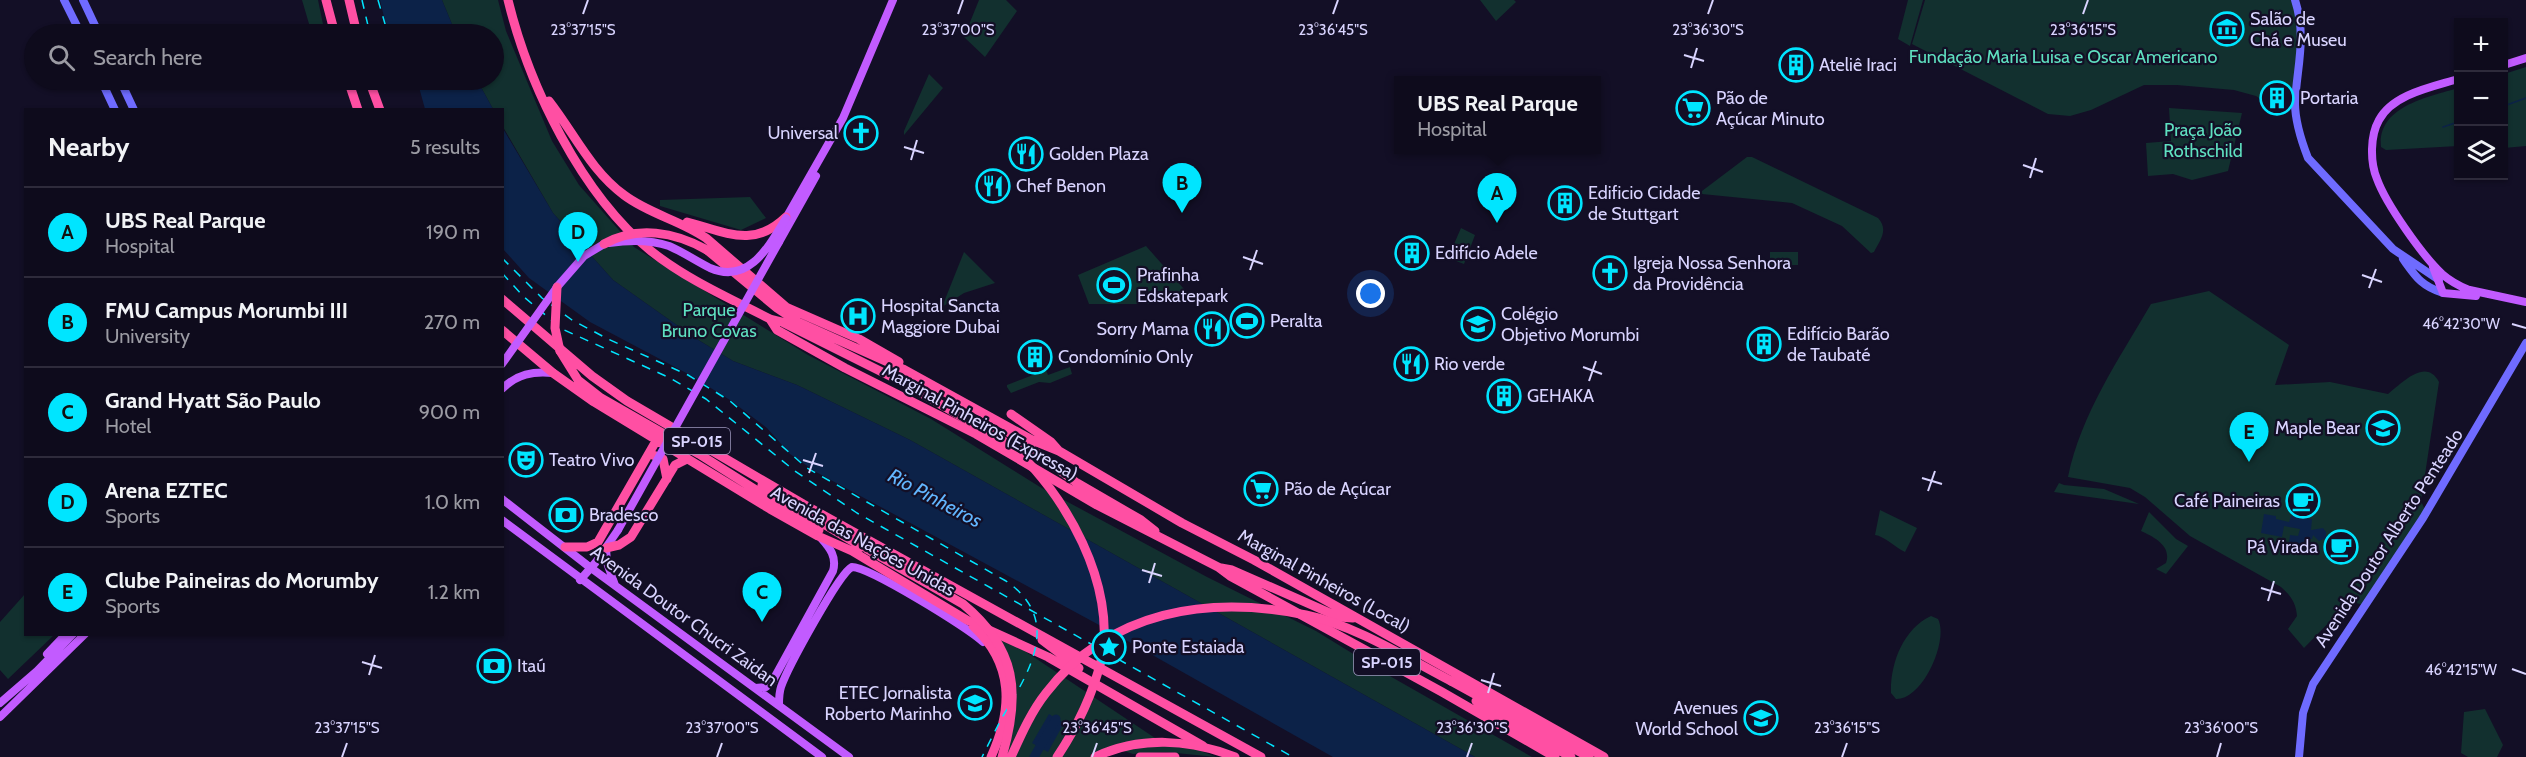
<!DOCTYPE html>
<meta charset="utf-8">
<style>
body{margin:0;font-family:Cabin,sans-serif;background:#171425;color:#f1f3f6}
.controls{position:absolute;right:18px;top:18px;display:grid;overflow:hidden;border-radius:0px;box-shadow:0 2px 4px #0004}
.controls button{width:54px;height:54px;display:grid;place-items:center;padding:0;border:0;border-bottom:2px solid #2e2b3b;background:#0e0b1c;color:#f1f3f6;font:30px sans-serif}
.you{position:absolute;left:1371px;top:294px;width:21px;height:21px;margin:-15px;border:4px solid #fff;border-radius:50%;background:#1a73e8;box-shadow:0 0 0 9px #1a73e833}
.badge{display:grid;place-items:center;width:39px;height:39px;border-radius:50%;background:#00e5ff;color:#111;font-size:20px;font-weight:700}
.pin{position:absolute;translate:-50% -50px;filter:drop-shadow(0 2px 3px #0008)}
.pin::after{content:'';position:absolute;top:32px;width:21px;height:18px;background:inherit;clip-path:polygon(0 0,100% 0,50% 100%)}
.popup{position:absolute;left:1394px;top:76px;width:207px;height:78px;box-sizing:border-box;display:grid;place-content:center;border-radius:0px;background:#0e0b1c;filter:drop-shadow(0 2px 4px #0005);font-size:20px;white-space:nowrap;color:#9b9ba3}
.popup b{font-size:22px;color:#f1f3f6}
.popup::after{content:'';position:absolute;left:50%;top:100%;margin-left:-12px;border:12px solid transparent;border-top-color:#0e0b1c}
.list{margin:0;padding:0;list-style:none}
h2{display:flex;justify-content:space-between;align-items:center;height:78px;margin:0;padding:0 24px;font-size:26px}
h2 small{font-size:20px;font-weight:400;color:#9b9ba3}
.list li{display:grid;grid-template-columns:39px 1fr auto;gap:18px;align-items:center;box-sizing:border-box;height:90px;padding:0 24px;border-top:2px solid #2e2b3b}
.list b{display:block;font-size:22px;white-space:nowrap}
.list p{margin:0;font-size:20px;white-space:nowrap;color:#9b9ba3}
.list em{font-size:20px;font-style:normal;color:#9b9ba3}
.icon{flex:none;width:33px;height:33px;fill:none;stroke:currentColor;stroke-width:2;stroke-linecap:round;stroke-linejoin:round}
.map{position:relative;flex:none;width:2526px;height:757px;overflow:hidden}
.search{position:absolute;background:#0e0b1c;box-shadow:0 2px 4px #0004;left:24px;top:24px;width:480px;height:66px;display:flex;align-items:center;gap:15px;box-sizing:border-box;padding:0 21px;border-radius:33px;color:#9b9ba3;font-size:22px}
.panel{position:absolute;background:#0e0b1c;box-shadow:0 2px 4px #0004;left:24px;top:108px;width:480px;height:528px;border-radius:0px}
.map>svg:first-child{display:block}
</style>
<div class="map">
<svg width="2526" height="757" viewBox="0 0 2526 757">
<rect width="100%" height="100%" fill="#130f26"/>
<path fill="#12302f" d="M 302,0 L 318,0 L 325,34 L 312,34 Z
M 442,0 L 498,0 L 506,31 L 552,141 L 579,185 L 634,247 L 808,355 L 931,419 L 1040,487 L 1207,577 L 1316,631 L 1381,671 L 1532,757 L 1475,757 L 910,440 L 797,385 L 733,361 L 695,338 L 613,280 L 553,213 L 503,127 L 502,110 L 493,109 L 477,80 L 494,80 L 494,34 L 456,34 Z
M 979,0 L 1006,0 L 1017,11 L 985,57 L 964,37 Z
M 1480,0 L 1514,0 L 1516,2 L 1496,21 Z
M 1908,0 L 1923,0 L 1910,46 L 1898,39 Z
M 1925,0 L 2294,0 L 2300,28 L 2295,82 L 2284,115 L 2256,96 L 2234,90 L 2177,85 L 2144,85 L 2091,110 L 2070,116 L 2048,114 L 1912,44 Z
M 2526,67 L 2526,146 L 2504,148 L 2504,74 Z
M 929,74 L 943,88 L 904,135 L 904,131 Z
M 2458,88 L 2458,146 L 2386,150 L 2381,147 C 2377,106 2429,97 2458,88 Z
M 2169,108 L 2242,113 L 2228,171 L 2192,180 L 2173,174 L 2148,176 L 2146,143 L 2171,141 Z
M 1747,157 L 1752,157 L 1878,218 C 1889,230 1880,240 1874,252 L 1871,253 L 1842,226 L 1792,203 L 1702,194 L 1702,191 Z
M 750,197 L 766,218 L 741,230 L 660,206 L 660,200 Z
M 1461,228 L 1475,235 L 1464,264 L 1448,258 Z
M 1146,246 L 1191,297 L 1151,290 L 1149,304 L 1089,304 L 1078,275 Z
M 964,252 L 995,283 L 964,293 L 942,307 Z
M 1770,252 L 1798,252 L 1798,265 L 1770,265 Z
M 2209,291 L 2289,345 L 2275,385 L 2330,382 L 2388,394 C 2402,383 2426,357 2439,382 L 2421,501 L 2425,510 L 2363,605 L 2350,601 L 2304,648 L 2288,629 L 2297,616 C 2296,603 2291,596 2281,587 L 2190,536 L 2145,497 L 2130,488 L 2068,477 C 2081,414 2119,359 2151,304 Z
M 1070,367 L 1072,374 L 1050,383 L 1039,382 L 1011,393 L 1007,387 L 1007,385 L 1046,370 L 1048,375 Z
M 2059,483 L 2064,485 L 2104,489 L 2139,504 L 2054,492 Z
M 1880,510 L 1917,528 L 1905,552 C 1895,547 1884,536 1875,535 Z
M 2149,512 L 2176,539 L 2188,546 L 2166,574 L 2156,569 L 2166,563 C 2172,546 2154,537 2141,531 Z
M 25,594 L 26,634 L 54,635 L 8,679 L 0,670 L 0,622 Z
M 1931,616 L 1938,619 C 1949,640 1923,700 1896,699 L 1891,693 C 1890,664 1903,629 1931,616 Z
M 999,634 L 1164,744 L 1191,747 L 1216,757 L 1166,752 L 1133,754 L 1124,751 L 1105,757 L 998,757 L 1004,741 Z
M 2485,709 L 2503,745 L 2497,757 L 2468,757 L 2461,753 L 2464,712 Z"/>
<path fill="#0c2248" d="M 380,0 L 442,0 L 456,34 L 392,34 L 385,21 Z
M 417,80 L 477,80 L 493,109 L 425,109 Z
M 502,127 L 553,213 L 613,280 L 695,338 L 733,361 L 797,385 L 910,440 L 1475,757 L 1333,757 L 1101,626 L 816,472 L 790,454 L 767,428 L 730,400 L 690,375 L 590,322 L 529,278 L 503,249 Z
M 2264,514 L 2276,516 L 2276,519 L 2289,522 L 2291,516 L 2312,519 L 2311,530 L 2323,528 L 2326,532 L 2326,538 L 2319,541 L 2313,535 L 2312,539 L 2309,539 L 2307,552 L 2288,549 L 2290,535 L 2298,536 L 2300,529 L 2284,526 L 2282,537 L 2261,533 Z
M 1049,714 L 1064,723 L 1048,752 L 1032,743 Z"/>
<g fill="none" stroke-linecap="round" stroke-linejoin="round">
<path stroke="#0c2248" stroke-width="1.5" d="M 2504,106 L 2526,98
M 2443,127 L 2458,122"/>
<path stroke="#0c2248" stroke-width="9" d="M 1034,757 L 1056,719"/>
<path stroke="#6f6bff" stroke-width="8" d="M 64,0 L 81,34
M 83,0 L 99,34
M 2295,0 C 2307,37 2297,66 2295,103 C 2295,122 2301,140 2308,158 L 2393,249 L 2439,280
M 101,80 L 115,110
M 120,80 L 134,110
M 2403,259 C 2416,277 2421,286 2443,293
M 2299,757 L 2303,713 L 2313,684 L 2423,518 L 2526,343"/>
<path stroke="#c25bff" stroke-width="8" d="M 2504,65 L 2526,58
M 2458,79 C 2432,87 2393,94 2379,120 C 2370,136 2370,162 2377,179 C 2386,204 2422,255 2442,274 C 2450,281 2459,286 2469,290
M 786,218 L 843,118 L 893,0
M 779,242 L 816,176
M 2433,267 L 2443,293 L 2476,296
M 557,287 L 584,256 L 604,244
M 2465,289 L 2526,302
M 502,389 C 517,374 533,371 553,373
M 502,499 L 587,565 L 849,757
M 502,520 L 822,757
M 606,548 L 607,563 L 615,585
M 580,580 L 596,562 L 618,530
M 47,654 L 66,634
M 755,688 L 766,687 L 772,682 L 833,571 C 837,557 830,548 821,538
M 0,703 L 37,671 L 73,634
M 779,705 C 779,699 779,693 781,687 C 787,669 839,573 852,567 C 869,567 969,628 983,642
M 0,717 L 85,634"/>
<path stroke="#ff4fa3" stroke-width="9" d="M 326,0 L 335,34
M 349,0 L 357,34
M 508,0 C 529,86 581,194 651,251 C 686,279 729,298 770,319 L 777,330 L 845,368 L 976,434 L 1097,505 L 1218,567 L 1230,576 L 1442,692 L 1555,757
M 348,80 L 358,110
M 369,80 L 380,110
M 549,101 C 574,133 591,171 624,195 C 649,214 680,220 706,238 L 786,307 L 859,339 L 899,362
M 687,222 C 726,232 753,249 786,217
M 707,250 L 777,308 L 798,322 L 903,369 L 1032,440 L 1059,451 L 1182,523 L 1254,560 L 1604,757
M 502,299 L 592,376 L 627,401 L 803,504 L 1261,757
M 770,319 L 782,322 L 906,384
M 502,330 L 553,373 L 594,402 L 770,509 L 818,536 L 852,551 L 967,620 L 1048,657 L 1203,746
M 560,351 L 578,380 L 601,398 L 699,454 L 819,530
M 1011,414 L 1051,442 L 1059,451
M 1008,432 L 1077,483 L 1141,520 L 1155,531
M 653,455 L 663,459 L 667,479
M 762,485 L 780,498 L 862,547
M 565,547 L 587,547 L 598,542 L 656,441
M 606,548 L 619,545 L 631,537 L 675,465 L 687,459
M 1221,568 L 1232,570 L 1339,617 L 1353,618
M 973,626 C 1014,664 1013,709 991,757
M 1042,640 L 1079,668
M 1451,681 L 1589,757
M 1476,701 L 1486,709 L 1571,757
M 1140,757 L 1175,757"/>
<path stroke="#00e5ff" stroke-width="1.5" stroke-dasharray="9 8" stroke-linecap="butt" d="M 362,0 L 370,34
M 378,0 L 388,34
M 380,80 L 385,94
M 502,258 L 542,298 L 572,320 L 608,339 L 688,375 L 730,401 L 807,468 L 1006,581 C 1063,620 1029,672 1003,716 C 996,729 989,743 982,757
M 502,273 L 524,297 L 562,329 L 670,378 L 706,399 L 795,471 L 857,513 L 1293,757"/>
<path stroke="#c25bff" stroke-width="8" d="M 609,243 C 629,240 649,239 669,246 C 683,252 696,261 710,268 C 749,285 769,246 786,218
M 502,364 L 557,287
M 618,530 L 779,242"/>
<path stroke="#ff4fa3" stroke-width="9" d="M 604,244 C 637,225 675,232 707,250
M 557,287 L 555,328 L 560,351
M 906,384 L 1010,445 C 1065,492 1118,587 1101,661 C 1092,697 1077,727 1057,757
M 867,549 L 963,604 C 1017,649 1021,693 1002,757
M 1011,757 C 1021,735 1031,712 1046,693 C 1110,610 1208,595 1306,615 C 1354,625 1407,658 1451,681
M 1095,757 C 1140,736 1190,739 1235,757"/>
</g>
<path fill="none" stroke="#d9d4ff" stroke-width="2" d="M 583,14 L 588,0M 958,14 L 963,0M 1333,14 L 1338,0M 1708,14 L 1713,0M 2083,14 L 2088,0M 1684,55 L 1704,61M 1691,68 L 1697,48M 904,147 L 924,153M 911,160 L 917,140M 2023,165 L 2043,172M 2030,178 L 2036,158M 1243,257 L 1263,264M 1250,270 L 1257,250M 2362,275 L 2382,282M 2369,288 L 2376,269M 2512,324 L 2526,328M 1583,367 L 1602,374M 1589,381 L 1596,361M 803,460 L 823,466M 809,473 L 816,453M 1922,478 L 1942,484M 1928,491 L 1935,471M 1142,570 L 1162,576M 1149,583 L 1155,563M 2261,588 L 2281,594M 2268,601 L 2274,581M 362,662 L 382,668M 2512,669 L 2526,674M 369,675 L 375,655M 1481,680 L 1501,686M 1488,693 L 1494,673M 342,757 L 347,743M 717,757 L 722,743M 1092,757 L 1097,743M 1467,757 L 1472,743M 1842,757 L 1847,743M 2217,757 L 2221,743"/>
<defs>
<g id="museum-ring" transform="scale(1.725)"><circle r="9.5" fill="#130f26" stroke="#00e5ff" stroke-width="1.5"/><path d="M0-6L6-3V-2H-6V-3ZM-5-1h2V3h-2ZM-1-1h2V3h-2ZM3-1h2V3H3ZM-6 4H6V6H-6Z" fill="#00e5ff"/></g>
<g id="building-ring" transform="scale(1.725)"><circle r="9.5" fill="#130f26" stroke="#00e5ff" stroke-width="1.5"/><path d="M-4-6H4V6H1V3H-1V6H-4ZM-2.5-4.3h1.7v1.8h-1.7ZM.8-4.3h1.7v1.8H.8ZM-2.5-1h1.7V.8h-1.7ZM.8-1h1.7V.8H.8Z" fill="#00e5ff"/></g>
<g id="supermarket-ring" transform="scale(1.725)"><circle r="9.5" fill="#130f26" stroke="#00e5ff" stroke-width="1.5"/><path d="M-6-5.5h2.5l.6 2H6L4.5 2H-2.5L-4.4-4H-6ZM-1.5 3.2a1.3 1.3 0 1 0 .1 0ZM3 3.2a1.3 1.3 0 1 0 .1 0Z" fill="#00e5ff"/></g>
<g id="church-ring" transform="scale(1.725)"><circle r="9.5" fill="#130f26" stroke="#00e5ff" stroke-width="1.5"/><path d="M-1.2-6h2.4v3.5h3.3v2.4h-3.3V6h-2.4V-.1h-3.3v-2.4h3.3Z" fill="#00e5ff"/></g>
<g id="restaurant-ring" transform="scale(1.725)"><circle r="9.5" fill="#130f26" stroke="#00e5ff" stroke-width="1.5"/><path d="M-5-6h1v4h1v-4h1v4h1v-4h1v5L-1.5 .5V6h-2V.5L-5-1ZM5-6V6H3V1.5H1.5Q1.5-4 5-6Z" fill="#00e5ff"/></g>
<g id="stadium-ring" transform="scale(1.725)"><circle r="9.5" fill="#130f26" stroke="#00e5ff" stroke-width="1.5"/><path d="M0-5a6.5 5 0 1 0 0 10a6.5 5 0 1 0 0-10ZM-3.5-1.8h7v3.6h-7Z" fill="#00e5ff"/></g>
<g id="hospital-ring" transform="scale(1.725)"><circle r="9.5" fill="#130f26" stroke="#00e5ff" stroke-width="1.5"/><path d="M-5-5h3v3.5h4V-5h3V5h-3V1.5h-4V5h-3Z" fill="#00e5ff"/></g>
<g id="school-ring" transform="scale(1.725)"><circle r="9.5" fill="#130f26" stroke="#00e5ff" stroke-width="1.5"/><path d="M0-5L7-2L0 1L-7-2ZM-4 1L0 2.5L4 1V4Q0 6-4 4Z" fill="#00e5ff"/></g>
<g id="theatre-ring" transform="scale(1.725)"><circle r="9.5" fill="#130f26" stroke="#00e5ff" stroke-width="1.5"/><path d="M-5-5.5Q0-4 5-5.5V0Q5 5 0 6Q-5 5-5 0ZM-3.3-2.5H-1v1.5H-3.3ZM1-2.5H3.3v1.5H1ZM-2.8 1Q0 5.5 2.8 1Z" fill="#00e5ff"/></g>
<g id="cafe-ring" transform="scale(1.725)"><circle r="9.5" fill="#130f26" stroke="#00e5ff" stroke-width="1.5"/><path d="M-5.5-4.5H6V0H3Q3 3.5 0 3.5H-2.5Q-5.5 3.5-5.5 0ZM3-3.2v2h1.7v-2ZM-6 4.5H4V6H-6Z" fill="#00e5ff"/></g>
<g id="bank-ring" transform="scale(1.725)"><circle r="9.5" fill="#130f26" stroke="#00e5ff" stroke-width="1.5"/><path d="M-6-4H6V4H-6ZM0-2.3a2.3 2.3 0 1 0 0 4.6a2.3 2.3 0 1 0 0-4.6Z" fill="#00e5ff"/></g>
<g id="sight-ring" transform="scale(1.725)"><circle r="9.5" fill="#130f26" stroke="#00e5ff" stroke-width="1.5"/><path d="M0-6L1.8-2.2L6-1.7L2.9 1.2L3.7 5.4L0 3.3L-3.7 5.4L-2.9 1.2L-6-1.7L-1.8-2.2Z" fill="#00e5ff"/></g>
<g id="university-ring" transform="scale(1.725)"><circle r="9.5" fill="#130f26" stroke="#00e5ff" stroke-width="1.5"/><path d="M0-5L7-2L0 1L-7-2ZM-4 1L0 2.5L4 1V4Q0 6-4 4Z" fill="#00e5ff"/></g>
</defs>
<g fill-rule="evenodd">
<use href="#museum-ring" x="2227" y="29"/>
<use href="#building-ring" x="1796" y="65"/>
<use href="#building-ring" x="2277" y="98"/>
<use href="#supermarket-ring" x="1693" y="108"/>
<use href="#church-ring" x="861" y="133"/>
<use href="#restaurant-ring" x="1026" y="154"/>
<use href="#restaurant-ring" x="993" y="186"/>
<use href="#building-ring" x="1565" y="203"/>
<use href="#building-ring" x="1412" y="253"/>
<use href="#church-ring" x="1610" y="273"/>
<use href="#stadium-ring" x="1114" y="285"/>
<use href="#hospital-ring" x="858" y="316"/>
<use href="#stadium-ring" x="1247" y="321"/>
<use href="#school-ring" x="1478" y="324"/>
<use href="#restaurant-ring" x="1212" y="329"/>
<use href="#building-ring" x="1764" y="344"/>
<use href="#building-ring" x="1035" y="357"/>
<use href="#restaurant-ring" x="1411" y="364"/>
<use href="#building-ring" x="1504" y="396"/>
<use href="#school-ring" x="2383" y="428"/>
<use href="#theatre-ring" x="526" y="460"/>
<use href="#supermarket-ring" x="1261" y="489"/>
<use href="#cafe-ring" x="2303" y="501"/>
<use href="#bank-ring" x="566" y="515"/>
<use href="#cafe-ring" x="2341" y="547"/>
<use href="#sight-ring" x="1109" y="647"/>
<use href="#bank-ring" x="494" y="666"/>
<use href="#university-ring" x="975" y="703"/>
<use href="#school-ring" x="1761" y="718"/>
</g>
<g text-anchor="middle" stroke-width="4.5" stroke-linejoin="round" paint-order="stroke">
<g fill="#130f26" stroke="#9e99be" stroke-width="1.5">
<rect x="664" y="428" width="66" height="26" rx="4.5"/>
<rect x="1354" y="649" width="66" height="26" rx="4.5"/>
</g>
<g font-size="16" font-weight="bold" fill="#d9d4ff">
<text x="697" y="447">SP-015</text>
<text x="1387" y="668">SP-015</text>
</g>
<g font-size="18" fill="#d9d4ff" stroke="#130f26" text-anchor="start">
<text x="2250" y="25">Salão de<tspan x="2250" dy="21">Chá e Museu</tspan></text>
<text x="1819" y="71">Ateliê Iraci</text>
<text x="1716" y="104">Pão de<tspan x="1716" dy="21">Açúcar Minuto</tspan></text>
<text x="2300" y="104">Portaria</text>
<text x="838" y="139" text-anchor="end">Universal</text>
<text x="1049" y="160">Golden Plaza</text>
<text x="1016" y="192">Chef Benon</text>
<text x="1588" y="199">Edificio Cidade<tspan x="1588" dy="21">de Stuttgart</tspan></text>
<text x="1435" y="259">Edifício Adele</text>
<text x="1633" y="269">Igreja Nossa Senhora<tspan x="1633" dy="21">da Providência</tspan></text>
<text x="1137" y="281">Prafinha<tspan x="1137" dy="21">Edskatepark</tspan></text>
<text x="881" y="312">Hospital Sancta<tspan x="881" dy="21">Maggiore Dubai</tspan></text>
<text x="1501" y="320">Colégio<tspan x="1501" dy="21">Objetivo Morumbi</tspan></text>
<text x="1270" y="327">Peralta</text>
<text x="1189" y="335" text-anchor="end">Sorry Mama</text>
<text x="1787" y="340">Edifício Barão<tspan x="1787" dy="21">de Taubaté</tspan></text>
<text x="1058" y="363">Condomínio Only</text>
<text x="1434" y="370">Rio verde</text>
<text x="1527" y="402">GEHAKA</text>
<text x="2360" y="434" text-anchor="end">Maple Bear</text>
<text x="549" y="466">Teatro Vivo</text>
<text x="1284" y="495">Pão de Açúcar</text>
<text x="2280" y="507" text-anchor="end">Café Paineiras</text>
<text x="589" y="521">Bradesco</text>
<text x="2318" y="553" text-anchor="end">Pá Virada</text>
<text x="1132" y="653">Ponte Estaiada</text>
<text x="517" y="672">Itaú</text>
<text x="952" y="699" text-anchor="end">ETEC Jornalista<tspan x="952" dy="21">Roberto Marinho</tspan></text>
<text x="1738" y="714" text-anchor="end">Avenues<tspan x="1738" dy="21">World School</tspan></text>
</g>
<g font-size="18" fill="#5fe0c0" stroke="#130f26">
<text x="2063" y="63">Fundação Maria Luisa e Oscar Americano</text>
<text x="2203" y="136">Praça João<tspan x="2203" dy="21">Rothschild</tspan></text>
<text x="709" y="316">Parque<tspan x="709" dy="21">Bruno Covas</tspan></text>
</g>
<g font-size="18" fill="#d9d4ff" stroke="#130f26">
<text transform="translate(980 422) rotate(29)" y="6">Marginal Pinheiros (Expressa)</text>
<text transform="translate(2389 538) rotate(-57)" y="6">Avenida Doutor Alberto Penteado</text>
<text transform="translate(863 541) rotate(29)" y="6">Avenida das Nações Unidas</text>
<text transform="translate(1324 581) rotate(29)" y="6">Marginal Pinheiros (Local)</text>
<text transform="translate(684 616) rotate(36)" y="6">Avenida Doutor Chucri Zaidan</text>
</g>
<g font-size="20" font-style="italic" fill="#62b6ff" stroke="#130f26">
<text transform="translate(935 498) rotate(28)" y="7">Rio Pinheiros</text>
</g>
</g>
<g font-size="15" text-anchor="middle" fill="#d9d4ff" stroke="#130f26" stroke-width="4.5" stroke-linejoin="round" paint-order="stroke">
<text x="583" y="35">23°37'15"S</text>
<text x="958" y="35">23°37'00"S</text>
<text x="1333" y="35">23°36'45"S</text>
<text x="1708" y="35">23°36'30"S</text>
<text x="2083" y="35">23°36'15"S</text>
<text x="2461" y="329">46°42'30"W</text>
<text x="2461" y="675">46°42'15"W</text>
<text x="347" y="733">23°37'15"S</text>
<text x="722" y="733">23°37'00"S</text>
<text x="1097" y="733">23°36'45"S</text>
<text x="1472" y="733">23°36'30"S</text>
<text x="1847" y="733">23°36'15"S</text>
<text x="2221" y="733">23°36'00"S</text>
</g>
</svg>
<div class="controls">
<button>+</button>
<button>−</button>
<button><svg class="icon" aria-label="layers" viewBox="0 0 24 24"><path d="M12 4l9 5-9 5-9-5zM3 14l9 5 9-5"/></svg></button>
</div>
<div class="you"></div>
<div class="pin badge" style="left:1497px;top:223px">A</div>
<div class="popup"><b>UBS Real Parque</b>Hospital</div>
<div class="pin badge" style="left:1182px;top:213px">B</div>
<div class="pin badge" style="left:762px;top:622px">C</div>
<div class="pin badge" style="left:578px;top:262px">D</div>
<div class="pin badge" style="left:2249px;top:462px">E</div>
<div class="search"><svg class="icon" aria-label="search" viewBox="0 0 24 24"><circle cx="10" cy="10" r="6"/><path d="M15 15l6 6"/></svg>Search here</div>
<section class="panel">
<h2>Nearby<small>5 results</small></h2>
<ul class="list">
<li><span class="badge">A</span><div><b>UBS Real Parque</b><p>Hospital</p></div><em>190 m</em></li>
<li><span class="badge">B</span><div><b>FMU Campus Morumbi III</b><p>University</p></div><em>270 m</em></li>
<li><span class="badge">C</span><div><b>Grand Hyatt São Paulo</b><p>Hotel</p></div><em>900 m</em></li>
<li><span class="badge">D</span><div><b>Arena EZTEC</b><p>Sports</p></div><em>1.0 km</em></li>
<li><span class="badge">E</span><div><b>Clube Paineiras do Morumby</b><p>Sports</p></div><em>1.2 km</em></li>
</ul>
</section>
</div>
